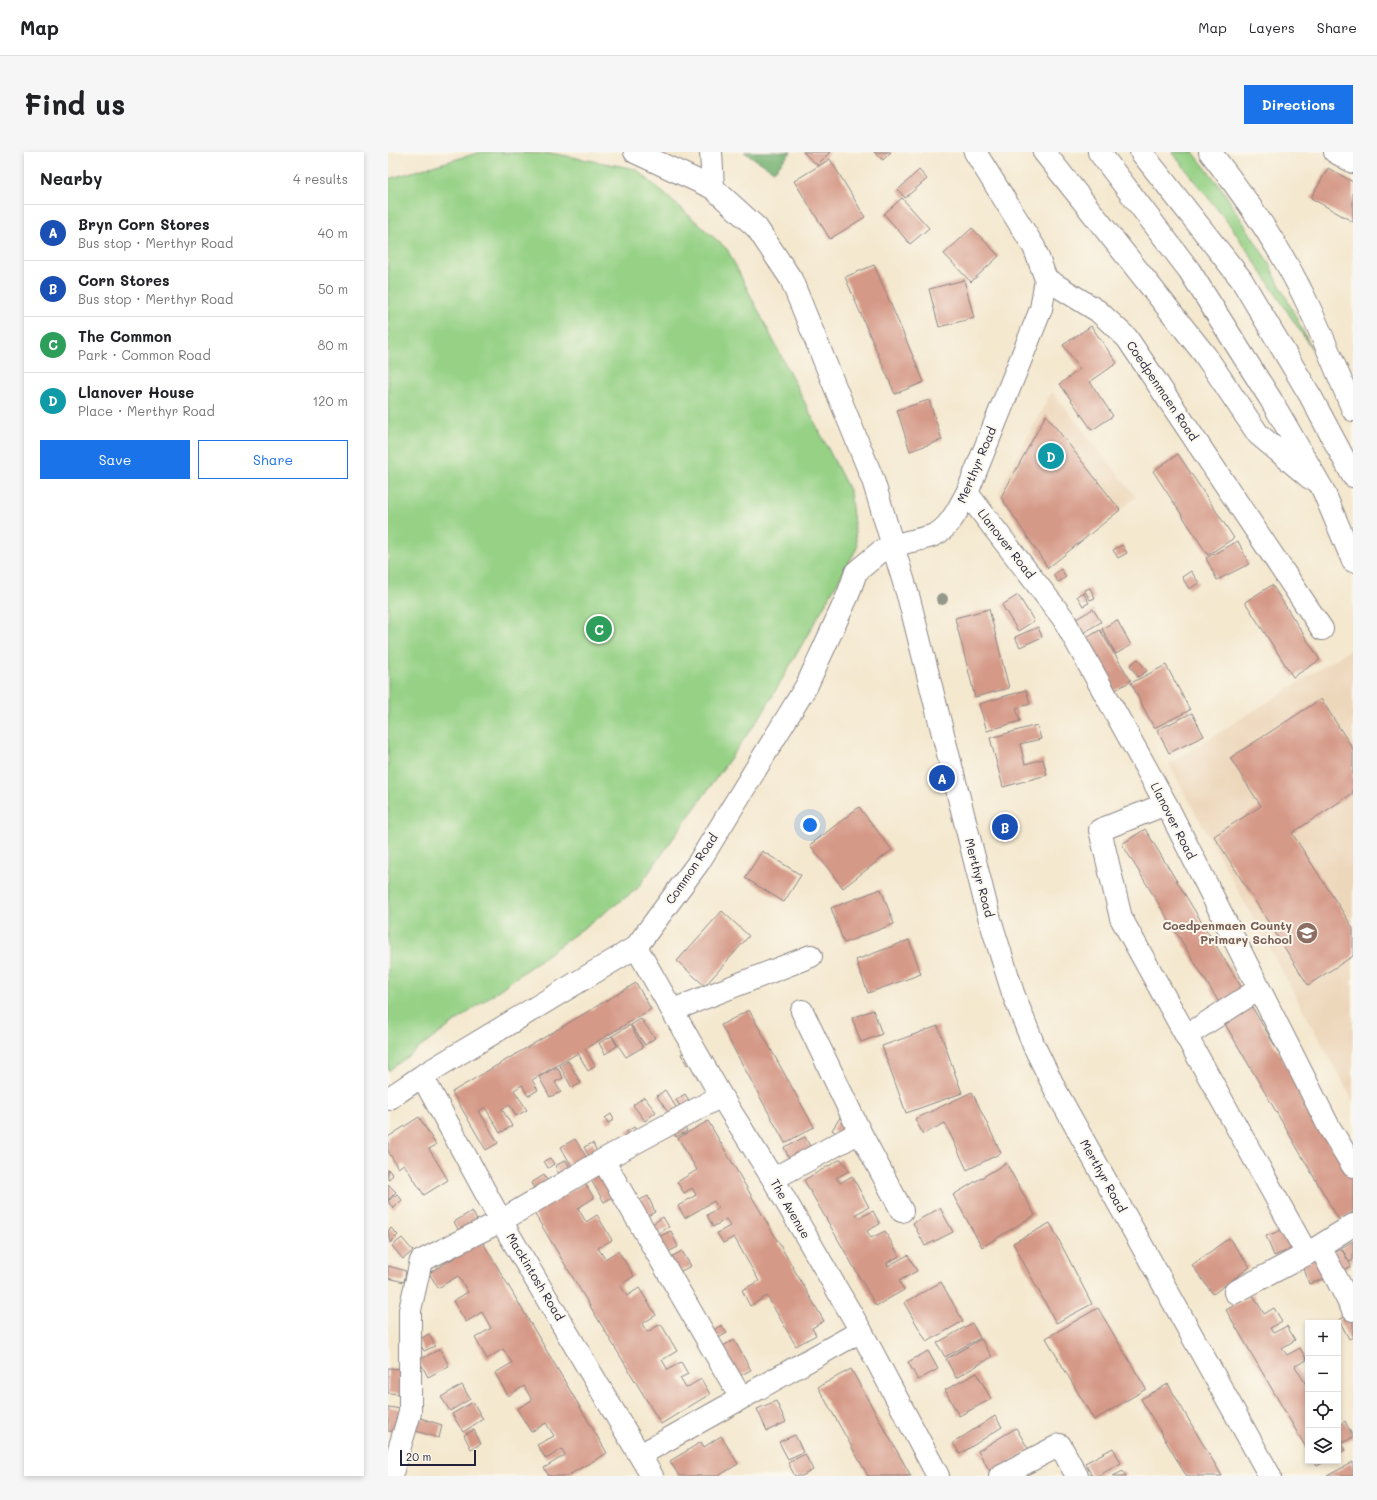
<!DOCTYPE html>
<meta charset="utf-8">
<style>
body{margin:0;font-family:Mali,sans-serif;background:#f6f6f6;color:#202124}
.controls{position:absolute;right:12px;bottom:12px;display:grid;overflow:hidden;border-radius:0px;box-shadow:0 2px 6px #0003}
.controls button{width:36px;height:36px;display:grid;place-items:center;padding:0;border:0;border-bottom:1px solid #e0e0e0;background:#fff;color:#202124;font:20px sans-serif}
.scale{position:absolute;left:12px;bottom:10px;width:76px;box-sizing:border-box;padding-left:4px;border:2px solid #22223b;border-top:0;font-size:11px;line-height:14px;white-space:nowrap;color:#22223b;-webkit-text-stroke:3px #fbf7ec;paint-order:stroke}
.you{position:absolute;left:422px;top:673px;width:14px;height:14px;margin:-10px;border:3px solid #fff;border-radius:50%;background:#1a73e8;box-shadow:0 0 0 6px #1a73e833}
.badge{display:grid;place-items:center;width:26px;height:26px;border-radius:50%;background:#1a73e8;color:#fff;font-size:13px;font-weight:700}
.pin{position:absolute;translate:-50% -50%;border:2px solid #fff;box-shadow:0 1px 4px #0006}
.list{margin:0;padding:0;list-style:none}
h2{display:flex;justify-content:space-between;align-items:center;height:52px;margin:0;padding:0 16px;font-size:17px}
h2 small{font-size:13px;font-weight:400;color:#757577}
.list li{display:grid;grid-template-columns:26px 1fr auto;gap:12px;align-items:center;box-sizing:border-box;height:56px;padding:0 16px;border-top:1px solid #e0e0e0}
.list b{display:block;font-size:15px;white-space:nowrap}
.list p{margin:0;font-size:13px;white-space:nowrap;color:#757577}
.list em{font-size:13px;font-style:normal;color:#757577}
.actions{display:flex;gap:8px;padding:12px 16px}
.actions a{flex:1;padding:9px 0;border:1px solid #1a73e8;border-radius:0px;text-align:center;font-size:14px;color:#1a73e8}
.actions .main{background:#1a73e8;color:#fff}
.icon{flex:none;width:22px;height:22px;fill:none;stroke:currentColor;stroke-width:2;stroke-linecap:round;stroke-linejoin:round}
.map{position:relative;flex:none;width:965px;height:1324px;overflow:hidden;border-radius:0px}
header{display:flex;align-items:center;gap:24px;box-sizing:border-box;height:56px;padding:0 20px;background:#fff;border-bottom:1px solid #e0e0e0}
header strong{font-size:19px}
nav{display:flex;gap:22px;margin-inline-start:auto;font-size:14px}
.intro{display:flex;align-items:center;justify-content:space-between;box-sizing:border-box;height:96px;padding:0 24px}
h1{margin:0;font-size:28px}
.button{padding:10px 18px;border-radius:0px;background:#1a73e8;color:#fff;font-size:14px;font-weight:700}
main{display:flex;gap:24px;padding:0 24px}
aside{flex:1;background:#fff;border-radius:0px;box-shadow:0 2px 6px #0003}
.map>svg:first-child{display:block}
</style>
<header>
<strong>Map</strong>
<nav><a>Map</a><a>Layers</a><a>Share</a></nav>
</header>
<div class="intro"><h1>Find us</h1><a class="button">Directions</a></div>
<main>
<aside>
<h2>Nearby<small>4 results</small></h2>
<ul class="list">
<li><span class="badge" style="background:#1a4fb4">A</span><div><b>Bryn Corn Stores</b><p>Bus stop · Merthyr Road</p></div><em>40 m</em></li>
<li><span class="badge" style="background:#1a4fb4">B</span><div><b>Corn Stores</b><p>Bus stop · Merthyr Road</p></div><em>50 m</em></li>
<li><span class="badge" style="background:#2e9e5b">C</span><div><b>The Common</b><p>Park · Common Road</p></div><em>80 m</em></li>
<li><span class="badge" style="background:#0f9aa8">D</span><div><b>Llanover House</b><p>Place · Merthyr Road</p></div><em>120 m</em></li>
</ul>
<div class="actions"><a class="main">Save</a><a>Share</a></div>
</aside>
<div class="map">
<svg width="965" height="1324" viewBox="0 0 965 1324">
<rect width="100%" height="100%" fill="#fbf7ec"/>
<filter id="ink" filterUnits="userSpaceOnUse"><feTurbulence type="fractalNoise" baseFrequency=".025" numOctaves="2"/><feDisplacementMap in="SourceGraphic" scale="8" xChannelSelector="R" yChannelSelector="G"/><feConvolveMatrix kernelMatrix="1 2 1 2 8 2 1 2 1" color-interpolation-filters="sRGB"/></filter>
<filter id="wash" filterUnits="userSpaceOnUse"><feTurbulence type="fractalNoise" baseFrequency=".012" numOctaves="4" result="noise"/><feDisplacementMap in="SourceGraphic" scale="16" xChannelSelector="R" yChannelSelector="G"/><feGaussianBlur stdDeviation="0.9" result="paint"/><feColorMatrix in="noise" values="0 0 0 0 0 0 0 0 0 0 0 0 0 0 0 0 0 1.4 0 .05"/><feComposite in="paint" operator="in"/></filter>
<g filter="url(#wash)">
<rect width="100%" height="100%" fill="#f4e8cf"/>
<path fill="#edd7bb" d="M 664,239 L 748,345 L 660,416 L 610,341 Z
M 965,496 L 965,949 L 781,612 Z"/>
<path fill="#96d186" stroke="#5c7a60" d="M 93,0 L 168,2 L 248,17 L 339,97 L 462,340 L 469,396 L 376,559 L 249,737 L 0,919 L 0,27 Z
M 784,0 L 805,0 L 834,37 L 880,110 L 924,197 L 845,77 Z"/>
<path fill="#78b373" stroke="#4d6a57" d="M 356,0 L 403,0 L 386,19 Z"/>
<g id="blocks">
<path fill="#d59987" d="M 415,0 L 442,0 L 429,13 Z
M 486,0 L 503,0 L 495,8 Z
M 442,7 L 477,65 L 442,87 L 406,29 Z
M 940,16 L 965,30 L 965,70 L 923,46 Z
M 531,18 L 539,27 L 517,46 L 510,38 Z
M 514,46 L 541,76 L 522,92 L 496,62 Z
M 584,76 L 611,104 L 583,130 L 556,102 Z
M 486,113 L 536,230 L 507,242 L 457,125 Z
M 576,128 L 586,166 L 551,175 L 541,137 Z
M 703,174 L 729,211 L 702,230 L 725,264 L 704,278 L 672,232 L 692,217 L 675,193 Z
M 541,248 L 554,288 L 522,299 L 509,258 Z
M 658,263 L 732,358 L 660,416 L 613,345 Z
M 790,302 L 846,386 L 820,403 L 765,319 Z
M 850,389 L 861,412 L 829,428 L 818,406 Z
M 734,393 L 739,401 L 730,406 L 725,398 Z
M 673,417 L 678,425 L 670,430 L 665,423 Z
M 803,419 L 811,431 L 801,437 L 794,425 Z
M 884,433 L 932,508 L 905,525 L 857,450 Z
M 702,436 L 707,446 L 702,448 L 696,438 Z
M 695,440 L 701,451 L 695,454 L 689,444 Z
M 630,443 L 646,469 L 630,479 L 614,453 Z
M 601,457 L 621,536 L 587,545 L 567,466 Z
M 705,457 L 713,470 L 693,482 L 685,469 Z
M 729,468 L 743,493 L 728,502 L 714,477 Z
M 650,475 L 654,485 L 632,495 L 627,485 Z
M 712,478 L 743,529 L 724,540 L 693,489 Z
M 750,507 L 759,519 L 750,525 L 742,513 Z
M 778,513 L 802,558 L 766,576 L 743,531 Z
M 638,538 L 642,552 L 628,556 L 632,569 L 599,579 L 591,552 Z
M 933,547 L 965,597 L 965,641 L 904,681 L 965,776 L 965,804 L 920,833 L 826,684 L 873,654 L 842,606 Z
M 804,561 L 816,584 L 781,601 L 769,578 Z
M 649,573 L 653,587 L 632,592 L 637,612 L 655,607 L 659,623 L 615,635 L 602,586 Z
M 471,655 L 504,698 L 455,736 L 422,693 Z
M 757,677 L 855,838 L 832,852 L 734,692 Z
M 374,699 L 413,723 L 396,750 L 357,726 Z
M 493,737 L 506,772 L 456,791 L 443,756 Z
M 334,759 L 361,784 L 317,834 L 289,809 Z
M 521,788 L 533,822 L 480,841 L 468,808 Z
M 248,831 L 263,857 L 197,897 L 207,914 L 200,919 L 190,901 L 144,928 L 150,938 L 140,944 L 134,933 L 126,938 L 139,958 L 128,964 L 122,953 L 114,957 L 124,974 L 112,981 L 97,955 L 91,959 L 110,991 L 98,998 L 64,940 Z
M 860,848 L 965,1027 L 965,1060 L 951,1068 L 833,865 Z
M 361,858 L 426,975 L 397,991 L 333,873 Z
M 485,858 L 494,882 L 473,890 L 464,866 Z
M 253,867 L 267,886 L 257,893 L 243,873 Z
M 242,873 L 255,895 L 238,905 L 224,884 Z
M 550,874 L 574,941 L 518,961 L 494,894 Z
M 224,884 L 229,894 L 217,902 L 211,891 Z
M 299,899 L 306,910 L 299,913 L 293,902 Z
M 180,909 L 193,931 L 184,936 L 172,914 Z
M 169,915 L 175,926 L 167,930 L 173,940 L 162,945 L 151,925 Z
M 277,938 L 289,957 L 281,962 L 269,944 Z
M 584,940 L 613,1001 L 579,1018 L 557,971 L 535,982 L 527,967 Z
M 297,942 L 302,950 L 293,955 L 288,948 Z
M 256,945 L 268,960 L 257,969 L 245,953 Z
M 223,962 L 226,968 L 220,971 L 217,966 Z
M 453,964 L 463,970 L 454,985 L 444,978 Z
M 31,965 L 48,993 L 41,997 L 60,1028 L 36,1043 L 16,1012 L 10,1016 L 0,999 L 0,985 Z
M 320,969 L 436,1169 L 424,1176 L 428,1183 L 408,1194 L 379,1144 L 362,1154 L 354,1138 L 371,1129 L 346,1085 L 335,1091 L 329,1081 L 342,1074 L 338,1067 L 325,1075 L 319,1063 L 330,1056 L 326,1049 L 297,1066 L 290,1054 L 308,1043 L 304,1036 L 296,1041 L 289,1030 L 309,1018 L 290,986 Z
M 294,971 L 299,979 L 288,985 L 284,978 Z
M 246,975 L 249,980 L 241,985 L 238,980 Z
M 417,985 L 424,998 L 402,1009 L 396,995 Z
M 187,987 L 199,1006 L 184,1015 L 173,995 Z
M 205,991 L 209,1000 L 201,1004 L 196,995 Z
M 162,1006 L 166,1012 L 160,1016 L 156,1009 Z
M 453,1007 L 461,1019 L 448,1026 L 452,1031 L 464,1024 L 481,1055 L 468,1062 L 471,1066 L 485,1059 L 492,1072 L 479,1079 L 483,1086 L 497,1079 L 511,1104 L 499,1111 L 500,1114 L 520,1103 L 529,1119 L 511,1129 L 516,1138 L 488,1154 L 416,1028 Z
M 178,1008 L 183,1019 L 172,1024 L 167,1014 Z
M 618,1011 L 647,1063 L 594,1095 L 565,1043 Z
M 215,1014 L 231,1041 L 216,1050 L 200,1023 Z
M 0,1017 L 5,1023 L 0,1028 Z
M 156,1023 L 160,1030 L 147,1038 L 143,1031 Z
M 197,1031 L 206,1046 L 190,1056 L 198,1070 L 209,1063 L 224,1088 L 210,1096 L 217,1107 L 230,1099 L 246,1124 L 232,1133 L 239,1144 L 251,1136 L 268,1163 L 254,1172 L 259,1180 L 273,1172 L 289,1199 L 274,1208 L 280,1218 L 293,1210 L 300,1222 L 292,1226 L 298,1236 L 313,1227 L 322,1242 L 273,1272 L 146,1061 Z
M 0,1032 L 8,1040 L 0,1048 Z
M 9,1042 L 14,1048 L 5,1057 L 0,1049 Z
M 260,1044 L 267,1060 L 256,1066 L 248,1050 Z
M 552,1056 L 565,1080 L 537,1094 L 525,1071 Z
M 84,1059 L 91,1072 L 73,1082 L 66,1070 Z
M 275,1065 L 281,1075 L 269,1082 L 263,1073 Z
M 662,1071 L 704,1152 L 668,1171 L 625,1091 Z
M 3,1076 L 10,1083 L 2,1091 L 0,1079 Z
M 899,1076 L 907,1095 L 886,1104 L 878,1084 Z
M 283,1079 L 290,1095 L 278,1101 L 270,1085 Z
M 14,1086 L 25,1099 L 15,1107 L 4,1094 Z
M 841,1086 L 862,1115 L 825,1142 L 804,1113 Z
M 94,1089 L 219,1301 L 179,1324 L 161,1324 L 156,1316 L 177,1303 L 174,1297 L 158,1307 L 149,1293 L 166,1284 L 158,1271 L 143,1280 L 129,1257 L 144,1248 L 136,1234 L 120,1244 L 107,1221 L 124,1211 L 115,1197 L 99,1207 L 87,1186 L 103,1176 L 94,1160 L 78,1170 L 65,1149 L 80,1140 L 70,1124 L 50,1136 L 41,1121 Z
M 965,1089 L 965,1108 L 962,1110 L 953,1096 Z
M 953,1096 L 963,1114 L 950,1121 L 940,1103 Z
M 294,1099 L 303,1114 L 289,1121 L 281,1106 Z
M 931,1104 L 938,1126 L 921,1132 L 914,1110 Z
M 0,1114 L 18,1119 L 16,1130 L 0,1126 Z
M 553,1130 L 575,1169 L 539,1190 L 516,1151 Z
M 865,1143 L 876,1162 L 886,1156 L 894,1169 L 882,1176 L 885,1181 L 899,1174 L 907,1188 L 894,1196 L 899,1203 L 912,1196 L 919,1208 L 907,1214 L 920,1236 L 920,1299 L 838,1158 Z
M 710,1156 L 758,1237 L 706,1268 L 658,1186 Z
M 962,1162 L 965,1168 L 965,1185 L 961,1187 L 951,1168 Z
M 584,1171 L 592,1186 L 557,1205 L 549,1191 Z
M 333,1173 L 339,1181 L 327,1188 L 323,1180 Z
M 41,1182 L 47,1194 L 36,1199 L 30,1188 Z
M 593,1187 L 604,1205 L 568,1226 L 558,1207 Z
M 346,1188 L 363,1218 L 351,1224 L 335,1194 Z
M 52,1197 L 61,1214 L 40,1225 L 31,1208 Z
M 540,1199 L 550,1217 L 530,1228 L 520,1210 Z
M 0,1216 L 16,1217 L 13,1242 L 0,1241 Z
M 463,1217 L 474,1237 L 523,1324 L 480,1324 L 430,1235 Z
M 589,1221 L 603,1247 L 571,1264 L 557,1238 Z
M 780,1232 L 812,1287 L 834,1324 L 799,1324 L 796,1320 L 753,1247 Z
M 74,1233 L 82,1247 L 62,1259 L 53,1245 Z
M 388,1249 L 398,1270 L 379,1279 L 369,1257 Z
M 85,1250 L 95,1267 L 75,1280 L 64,1262 Z
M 0,1255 L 13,1257 L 10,1280 L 0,1279 Z
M 607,1264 L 614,1275 L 572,1302 L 565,1291 Z
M 32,1266 L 54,1273 L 51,1286 L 28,1279 Z
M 957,1269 L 965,1285 L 953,1292 L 957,1298 L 950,1302 L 950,1274 Z
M 628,1276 L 641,1298 L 603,1321 L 590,1299 Z
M 86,1278 L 93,1292 L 83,1297 L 76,1283 Z
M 407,1283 L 415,1300 L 400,1307 L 391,1290 Z
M 333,1284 L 350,1312 L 332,1323 L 333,1324 L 291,1324 L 282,1309 L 313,1290 L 316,1295 Z
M 725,1296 L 733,1311 L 710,1324 L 704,1324 L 697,1311 Z
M 417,1302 L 425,1318 L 414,1324 L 407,1324 L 400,1311 Z
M 926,1309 L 937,1309 L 929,1314 Z
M 965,1310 L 965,1324 L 939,1324 Z
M 735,1319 L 738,1324 L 725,1324 Z"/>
</g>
</g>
<g filter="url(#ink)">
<use href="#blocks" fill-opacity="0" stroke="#8b8585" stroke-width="1"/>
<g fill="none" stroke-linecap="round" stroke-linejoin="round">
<g stroke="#8b8585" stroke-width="24">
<path id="minor" d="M 323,0 L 325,36
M 947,0 L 965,10
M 658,127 L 710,159 L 739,186 L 934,477
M 579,341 L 675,466 L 778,652 L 941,975 L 965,1014
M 778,652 L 712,678 L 733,766 L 919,1102 L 965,1073
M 248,795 L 333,944 L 385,1027 L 473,1179 L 550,1324
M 285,858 L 423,804
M 414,859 L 472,980 L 514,1059
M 798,884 L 871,837
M 34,924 L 113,1069 L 264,1324
M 0,947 L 34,924 L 248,795 L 311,710 L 419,533 L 460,443 L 468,420 L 492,400 L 506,394
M 215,1008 L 353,1246
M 385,1027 L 472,980
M 932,1095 L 965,1158
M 847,1140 L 919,1102
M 252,1303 L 473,1179
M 3,1324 L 22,1261 L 22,1158 L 33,1109 L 113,1069 L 215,1008 L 333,944
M 612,1324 L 672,1293 L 689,1324"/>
</g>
<g stroke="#8b8585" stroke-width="24">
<path id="major" d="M 247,0 L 325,36 L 369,76 L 403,127 L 485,328 L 521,447 L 600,761 L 625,841 L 646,894 L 668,939 L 882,1324
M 506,394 C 519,389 533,388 546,383 C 562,376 571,355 579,341 L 653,157 L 658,127 L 646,95 L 587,0"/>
</g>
<g stroke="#8b8585" stroke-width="24">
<path id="highway" d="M 656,0 L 817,203 L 870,282 L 922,326
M 711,0 L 801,118 L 883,248 L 935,338 L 965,409
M 753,0 L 853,127 L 923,245 L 965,324
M 822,0 C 860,48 896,101 922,157 C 937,190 951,224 965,258"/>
</g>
<use href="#minor" stroke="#fff" stroke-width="22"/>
<use href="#major" stroke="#fff" stroke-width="22"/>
<use href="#highway" stroke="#fff" stroke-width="22"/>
</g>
<circle fill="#94988a" cx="554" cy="447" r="6"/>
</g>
<defs>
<g id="school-disc" transform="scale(1.15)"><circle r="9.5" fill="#8d6e63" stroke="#fbf7ec"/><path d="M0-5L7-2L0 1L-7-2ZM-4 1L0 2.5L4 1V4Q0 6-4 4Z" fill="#fff"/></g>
</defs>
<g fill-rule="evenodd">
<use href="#school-disc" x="919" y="781"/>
</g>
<g text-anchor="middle" stroke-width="4" stroke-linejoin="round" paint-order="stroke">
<g font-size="12" fill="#22223b" stroke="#fbf7ec">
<text transform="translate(774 239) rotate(56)" y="4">Coedpenmaen Road</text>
<text transform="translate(589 313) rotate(-67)" y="4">Merthyr Road</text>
<text transform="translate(618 392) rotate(52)" y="4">Llanover Road</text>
<text transform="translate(785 669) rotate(63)" y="4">Llanover Road</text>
<text transform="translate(304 717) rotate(-56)" y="4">Common Road</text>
<text transform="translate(591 726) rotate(75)" y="4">Merthyr Road</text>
<text transform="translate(715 1024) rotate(61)" y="4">Merthyr Road</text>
<text transform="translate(402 1057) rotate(60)" y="4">The Avenue</text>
<text transform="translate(147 1125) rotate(59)" y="4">Mackintosh Road</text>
</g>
<g font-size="12" font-weight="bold" fill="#785e54" stroke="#fbf7ec" text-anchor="end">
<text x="904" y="778">Coedpenmaen County<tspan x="904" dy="14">Primary School</tspan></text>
</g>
</g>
</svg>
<div class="controls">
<button>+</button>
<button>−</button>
<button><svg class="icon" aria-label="locate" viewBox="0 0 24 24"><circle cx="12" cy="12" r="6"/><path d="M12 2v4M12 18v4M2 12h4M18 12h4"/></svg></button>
<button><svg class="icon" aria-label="layers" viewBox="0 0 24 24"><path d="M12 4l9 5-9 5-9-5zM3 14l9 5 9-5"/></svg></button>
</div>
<div class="scale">20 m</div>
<div class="you"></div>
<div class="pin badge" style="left:554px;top:626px;background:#1a4fb4">A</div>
<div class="pin badge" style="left:617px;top:675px;background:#1a4fb4">B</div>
<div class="pin badge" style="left:211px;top:477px;background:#2e9e5b">C</div>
<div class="pin badge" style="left:663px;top:304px;background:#0f9aa8">D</div>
</div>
</main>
